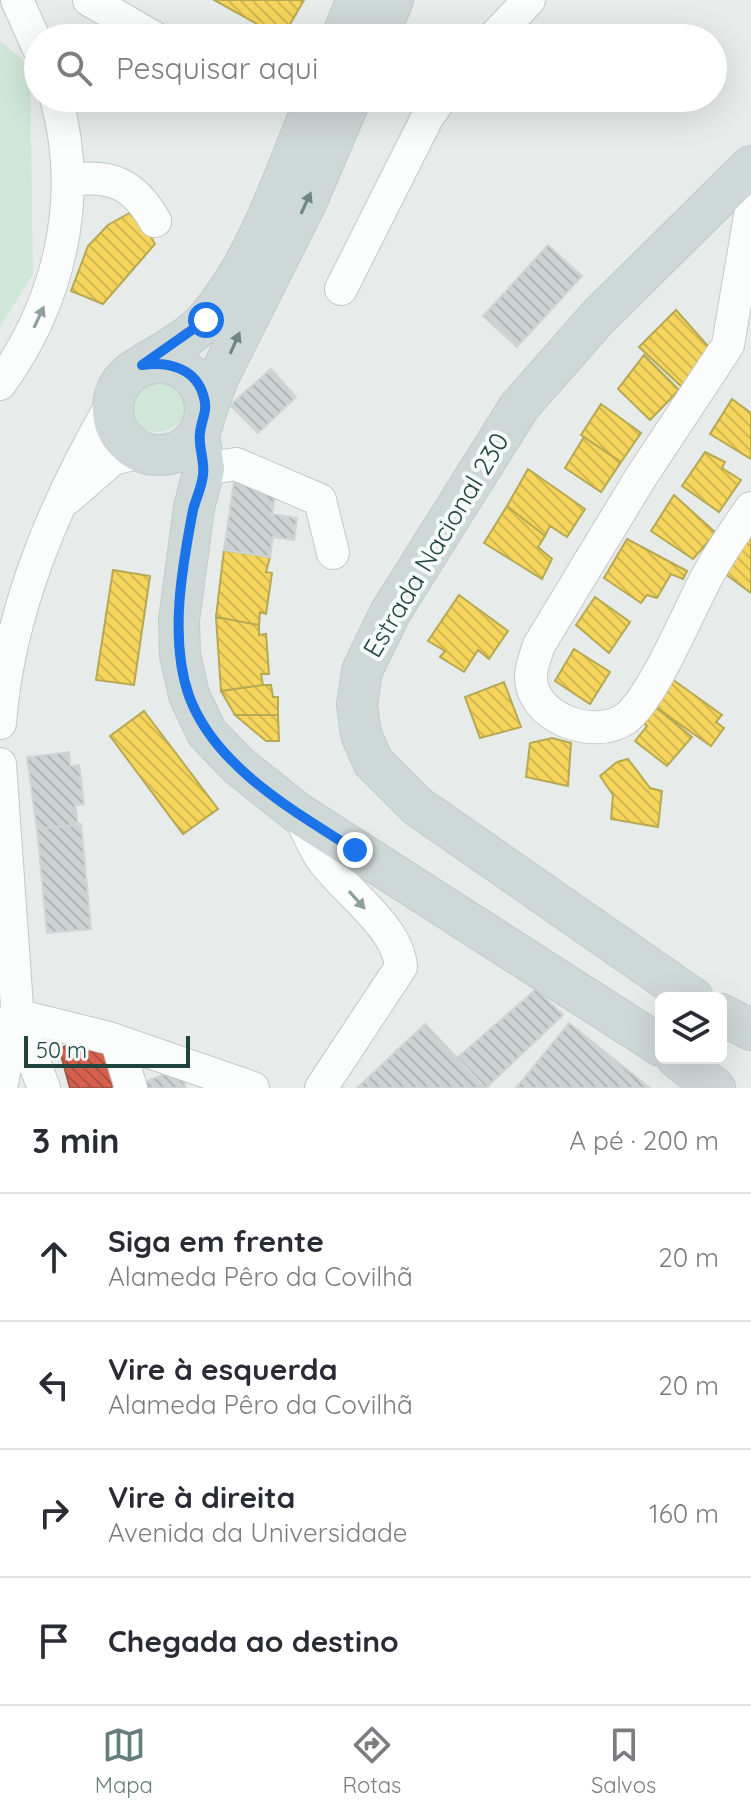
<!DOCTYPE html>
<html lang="pt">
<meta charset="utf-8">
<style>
body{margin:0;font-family:Quicksand,sans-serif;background:#f2f2f3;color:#2b2b33}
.controls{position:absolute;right:24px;bottom:24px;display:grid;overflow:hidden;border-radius:12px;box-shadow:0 8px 32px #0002}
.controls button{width:72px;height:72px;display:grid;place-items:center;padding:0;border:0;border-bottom:2px solid #e1e1e2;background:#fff;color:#2b2b33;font:40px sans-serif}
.scale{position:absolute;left:24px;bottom:20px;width:166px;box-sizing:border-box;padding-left:8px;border:4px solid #21433e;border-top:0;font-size:22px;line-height:28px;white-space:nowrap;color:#21433e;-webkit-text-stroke:6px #f5fbf9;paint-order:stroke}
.stop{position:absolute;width:24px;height:24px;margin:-18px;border:6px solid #1a73e8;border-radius:50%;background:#fff}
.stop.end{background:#1a73e8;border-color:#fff;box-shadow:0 2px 8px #0008}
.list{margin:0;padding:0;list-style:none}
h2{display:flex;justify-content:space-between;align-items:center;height:104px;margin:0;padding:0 32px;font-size:34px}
h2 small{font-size:26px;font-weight:400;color:#7c7c81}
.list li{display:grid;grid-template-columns:52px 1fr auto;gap:24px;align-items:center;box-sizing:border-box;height:128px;padding:0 32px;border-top:2px solid #e1e1e2}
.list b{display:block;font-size:30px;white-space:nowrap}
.list p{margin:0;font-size:26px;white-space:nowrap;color:#7c7c81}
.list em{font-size:26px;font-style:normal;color:#7c7c81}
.icon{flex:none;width:44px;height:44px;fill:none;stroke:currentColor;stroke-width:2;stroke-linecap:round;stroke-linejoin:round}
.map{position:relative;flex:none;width:751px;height:1088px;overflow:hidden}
.search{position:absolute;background:#fff;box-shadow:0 8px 32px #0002;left:24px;right:24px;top:24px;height:88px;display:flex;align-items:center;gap:20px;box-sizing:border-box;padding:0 28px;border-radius:44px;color:#7c7c81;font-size:30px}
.sheet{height:616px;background:#fff}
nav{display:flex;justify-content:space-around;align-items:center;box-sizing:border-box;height:112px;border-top:2px solid #e1e1e2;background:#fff;font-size:22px;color:#7c7c81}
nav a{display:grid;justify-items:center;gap:4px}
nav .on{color:#667e7a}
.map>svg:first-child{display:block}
</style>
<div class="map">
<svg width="751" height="1088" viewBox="0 0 751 1088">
<defs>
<pattern id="homes-back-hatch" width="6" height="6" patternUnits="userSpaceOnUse" patternTransform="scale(2)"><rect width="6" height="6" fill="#f6d55c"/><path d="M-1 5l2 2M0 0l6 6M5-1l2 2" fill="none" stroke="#d3b851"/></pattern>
<pattern id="shops-back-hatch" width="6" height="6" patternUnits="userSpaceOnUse" patternTransform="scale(2)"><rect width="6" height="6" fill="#d6604d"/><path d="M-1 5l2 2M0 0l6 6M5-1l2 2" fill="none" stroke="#ad5141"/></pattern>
<pattern id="building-back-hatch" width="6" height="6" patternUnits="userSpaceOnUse" patternTransform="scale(2)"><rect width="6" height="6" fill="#cdd3d2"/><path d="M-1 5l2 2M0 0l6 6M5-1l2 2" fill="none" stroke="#b0b6b5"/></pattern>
</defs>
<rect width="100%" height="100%" fill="#e7ecea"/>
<path fill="#cfe6d8" d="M 0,41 L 30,66 L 33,274 L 0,327 Z
M127 402a30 30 0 1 1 60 0a30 30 0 1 1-60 0Z"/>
<path fill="url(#homes-back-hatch)" stroke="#b6a953" stroke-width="2" d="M 214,0 L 304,0 L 282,38 Z
M 135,210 L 155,244 L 103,304 L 71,291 L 88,246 L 108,225 Z
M 676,310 L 715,354 L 684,389 L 639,347 Z
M 644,355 L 679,390 L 650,420 L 618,389 Z
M 732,399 L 751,413 L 751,459 L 710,434 Z
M 601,404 L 641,433 L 621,462 L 581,435 Z
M 584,437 L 621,462 L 601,492 L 565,468 Z
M 705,452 L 725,462 L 722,468 L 741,480 L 719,512 L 682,486 Z
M 528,469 L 585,509 L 567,537 L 550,526 L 545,536 L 507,506 Z
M 674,495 L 716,533 L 693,559 L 651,531 Z
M 507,506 L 545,536 L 538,547 L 552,559 L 542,579 L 484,543 Z
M 748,537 L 751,539 L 751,593 L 724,573 Z
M 627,539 L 687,571 L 683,579 L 671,574 L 657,598 L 647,595 L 641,603 L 604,578 Z
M 224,550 L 270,557 L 266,572 L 272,573 L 266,614 L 260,612 L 259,625 L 216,617 Z
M 113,570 L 150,576 L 134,685 L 96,680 Z
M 459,595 L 508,631 L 489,659 L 478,650 L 464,672 L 440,657 L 445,651 L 428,641 Z
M 595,597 L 630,622 L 609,653 L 576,625 Z
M 216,617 L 259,625 L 259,635 L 266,634 L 269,674 L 261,674 L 263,685 L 221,691 Z
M 574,649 L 610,672 L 590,704 L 555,681 Z
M 672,679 L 722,715 L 716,722 L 724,728 L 711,746 L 654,706 Z
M 504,682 L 521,727 L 480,738 L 465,697 Z
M 263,685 L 271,685 L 273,697 L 278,697 L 278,715 L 235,715 L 221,691 Z
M 654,706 L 692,737 L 667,766 L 635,741 L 647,726 L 641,721 Z
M 144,711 L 218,809 L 183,834 L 110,736 Z
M 235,715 L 278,715 L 279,741 L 266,741 Z
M 552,738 L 571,743 L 568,786 L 526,777 L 530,743 Z
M 628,759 L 650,788 L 662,791 L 658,827 L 611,819 L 613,795 L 600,776 L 617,762 Z"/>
<path fill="url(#shops-back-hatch)" stroke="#a05748" stroke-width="2" d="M 95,1039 L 105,1050 L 114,1083 L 111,1088 L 70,1088 L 59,1048 Z"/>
<path fill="url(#building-back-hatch)" stroke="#cfd5d3" stroke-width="2" d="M 548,245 L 582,276 L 517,347 L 483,316 Z
M 271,369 L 296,397 L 258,433 L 230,405 Z
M 234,482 L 276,488 L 272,514 L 297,518 L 294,540 L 273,537 L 270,557 L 224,550 Z
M 69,752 L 70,766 L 79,765 L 84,804 L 75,805 L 78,825 L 37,829 L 27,757 Z
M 81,824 L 91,929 L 47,933 L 37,829 Z
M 536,989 L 563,1015 L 486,1088 L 457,1058 Z
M 569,1023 L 650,1088 L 516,1088 Z
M 425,1024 L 486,1088 L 357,1088 Z
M 179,1069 L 186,1088 L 143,1088 L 141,1083 Z"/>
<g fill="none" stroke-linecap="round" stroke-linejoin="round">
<g stroke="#c4c9c8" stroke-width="34">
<path id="minor" d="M 17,0 L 38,47
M 89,0 L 155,38
M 493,38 L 529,0
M 69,180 C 112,174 134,184 155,221
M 751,210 L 728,345 L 641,477 L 539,645 C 536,654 532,665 531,675 C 529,717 593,741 625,719 C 653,699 689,609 708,575 C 720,552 736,530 751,508
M 341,289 L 427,118 L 441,98
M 0,384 C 60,301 84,197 56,98
M 204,469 L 236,464 L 320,500 L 333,553
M 68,498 L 113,459 L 141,452
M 0,723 C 9,608 56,501 113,402
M 0,764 L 17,1007 L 1,1088
M 298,813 C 306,828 312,844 321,858 C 345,892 398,926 401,967 L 321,1088
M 16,1015 L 109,1038 L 253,1088
M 16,1015 L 44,1088
M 117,1042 L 131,1088"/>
</g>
<g stroke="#c1cbca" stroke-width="42">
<path id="major" d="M 341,38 L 357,0
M 377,38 L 393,0
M113 409a46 46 0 1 1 92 0a46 46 0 1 1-92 0Z
M 142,365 C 164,352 190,338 207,319 C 260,256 285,172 316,98
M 205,415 L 218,378 L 307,201 L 351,98
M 199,434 L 204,469 L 194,508 L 179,620 L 180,655 L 189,695 L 207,733 L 239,766 L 298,813 L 661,1046
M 693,998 L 417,806 L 373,762 L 361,734 L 357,705 L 362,671 L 390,613 L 519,407 L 598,317 L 751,166
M 721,1014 L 751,1030
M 677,1058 L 715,1088"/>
</g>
<use href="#minor" stroke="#fbfcfc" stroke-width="32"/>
<use href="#major" stroke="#ced8d6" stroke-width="40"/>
</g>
<defs><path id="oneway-solid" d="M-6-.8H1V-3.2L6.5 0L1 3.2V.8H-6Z" transform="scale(2)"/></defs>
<g fill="#6f8682">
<use href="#oneway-solid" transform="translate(306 203) rotate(-65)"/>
<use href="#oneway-solid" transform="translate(235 343) rotate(-66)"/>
</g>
<g fill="#8ea09d">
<use href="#oneway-solid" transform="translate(39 317) rotate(-65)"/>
<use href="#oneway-solid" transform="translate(357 900) rotate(48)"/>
</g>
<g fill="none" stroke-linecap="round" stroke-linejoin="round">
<path stroke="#1a73e8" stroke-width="10" d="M 206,320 L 142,365 C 168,361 197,368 204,398 C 208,411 201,421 200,433 C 198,446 205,461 203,475 C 202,487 196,498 193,510 C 182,567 169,639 189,696 C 215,767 294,811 355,850"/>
</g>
<g text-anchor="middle" stroke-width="8" stroke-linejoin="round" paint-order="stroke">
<g font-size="26" fill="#21433e" stroke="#f5fbf9">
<text transform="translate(436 545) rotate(-59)" y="9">Estrada Nacional 230</text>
</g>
</g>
</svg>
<div class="controls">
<button><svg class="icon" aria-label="layers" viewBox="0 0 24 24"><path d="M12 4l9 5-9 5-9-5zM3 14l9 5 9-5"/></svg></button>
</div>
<div class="scale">50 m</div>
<div class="stop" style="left:206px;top:320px"></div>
<div class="stop end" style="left:355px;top:850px"></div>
<div class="search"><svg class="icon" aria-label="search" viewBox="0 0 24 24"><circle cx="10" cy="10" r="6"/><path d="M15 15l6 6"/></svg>Pesquisar aqui</div>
</div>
<section class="sheet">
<h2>3 min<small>A pé · 200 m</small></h2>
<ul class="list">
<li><svg class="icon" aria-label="ahead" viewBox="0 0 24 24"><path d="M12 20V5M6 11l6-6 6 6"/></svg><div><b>Siga em frente</b><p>Alameda Pêro da Covilhã</p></div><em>20 m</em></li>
<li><svg class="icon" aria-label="left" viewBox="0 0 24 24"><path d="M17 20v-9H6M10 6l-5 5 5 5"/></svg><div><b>Vire à esquerda</b><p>Alameda Pêro da Covilhã</p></div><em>20 m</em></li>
<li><svg class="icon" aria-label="right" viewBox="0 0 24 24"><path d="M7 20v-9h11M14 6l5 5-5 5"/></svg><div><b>Vire à direita</b><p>Avenida da Universidade</p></div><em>160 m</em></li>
<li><svg class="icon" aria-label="arrive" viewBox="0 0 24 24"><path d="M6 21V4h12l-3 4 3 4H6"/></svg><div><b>Chegada ao destino</b></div></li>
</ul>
</section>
<nav>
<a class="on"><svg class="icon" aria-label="map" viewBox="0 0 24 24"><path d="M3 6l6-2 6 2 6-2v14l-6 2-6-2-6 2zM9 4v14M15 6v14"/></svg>Mapa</a>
<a><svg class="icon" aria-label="directions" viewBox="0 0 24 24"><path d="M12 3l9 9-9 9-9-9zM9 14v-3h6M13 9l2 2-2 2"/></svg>Rotas</a>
<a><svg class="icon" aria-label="saved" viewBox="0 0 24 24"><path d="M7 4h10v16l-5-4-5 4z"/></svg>Salvos</a>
</nav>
